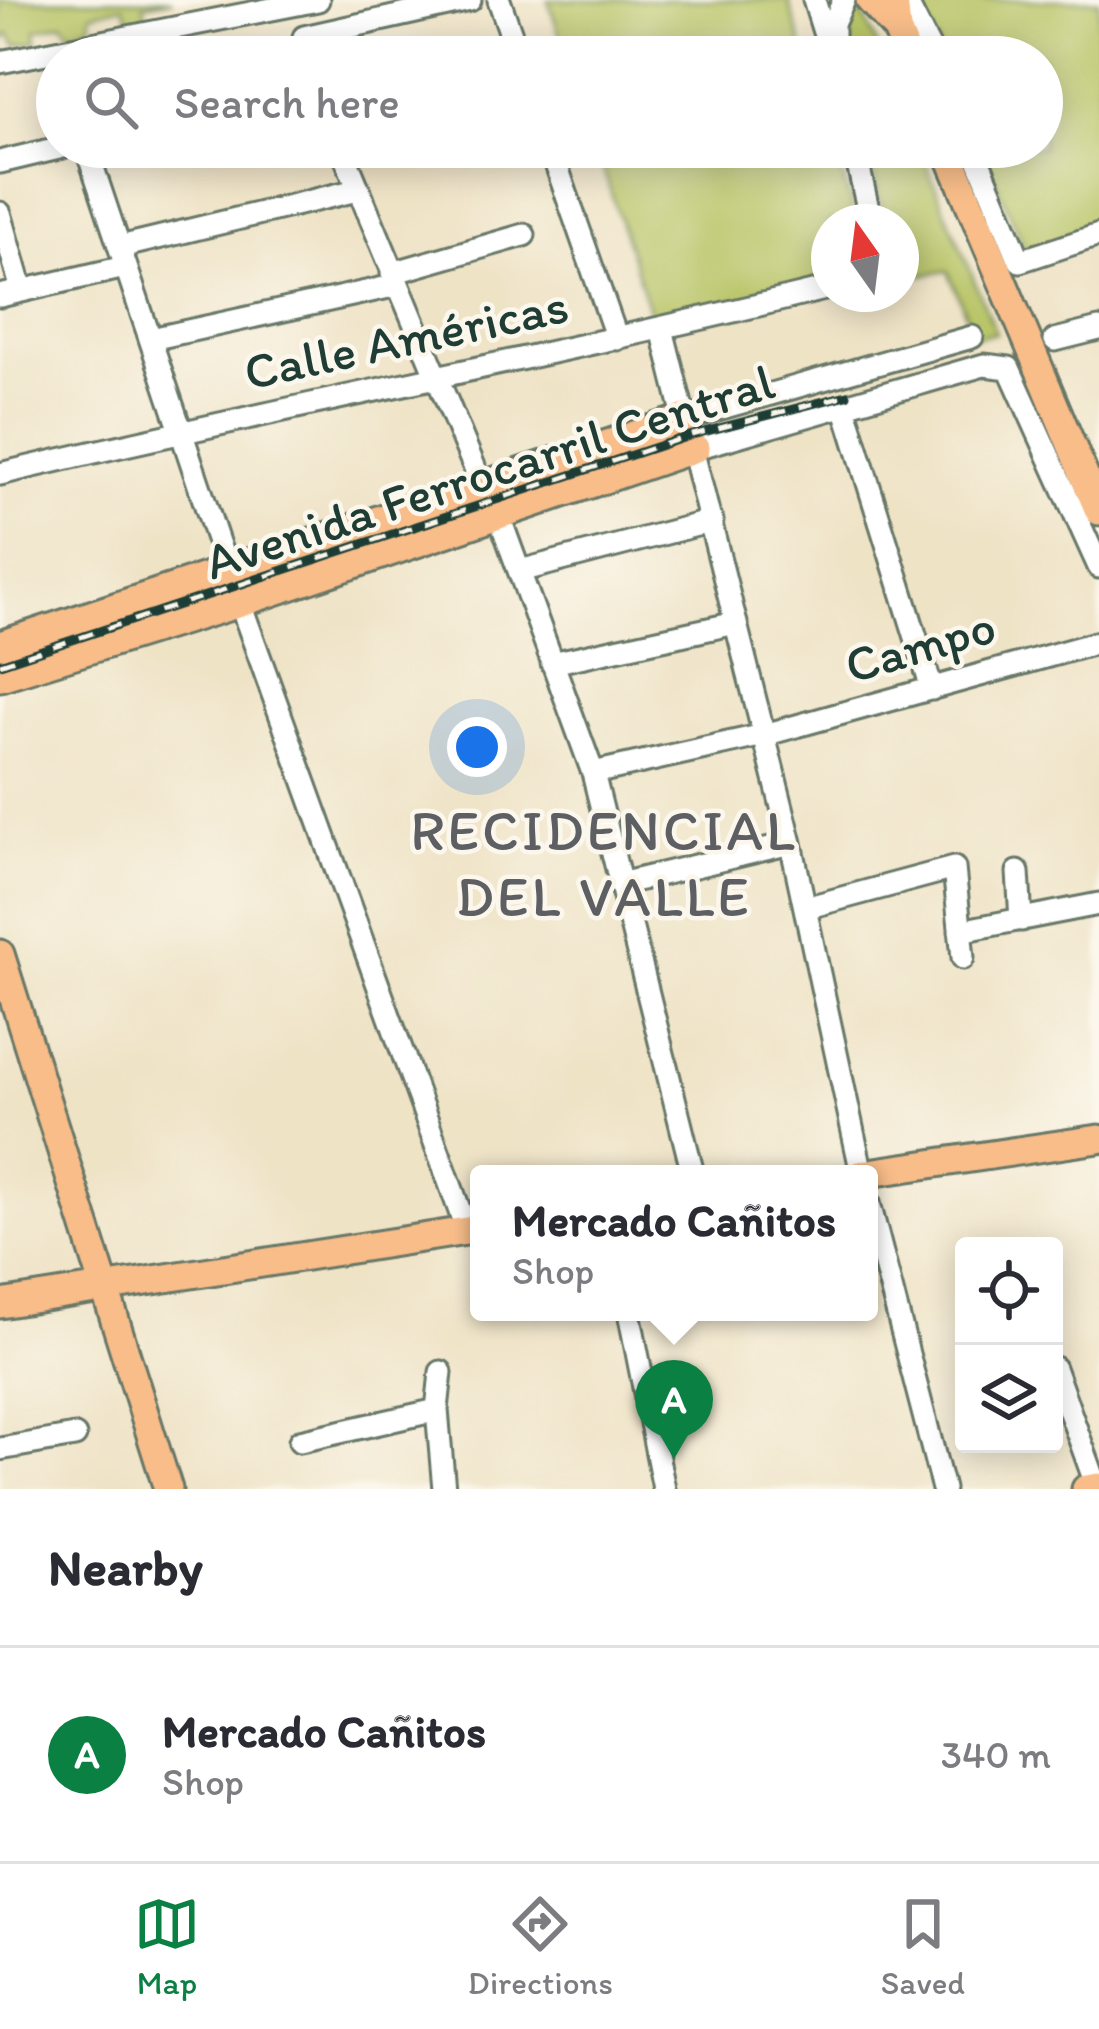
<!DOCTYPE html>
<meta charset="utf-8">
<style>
body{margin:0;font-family:Itim,sans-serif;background:#f2f2f3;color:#2b2b33}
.controls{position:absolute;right:36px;bottom:36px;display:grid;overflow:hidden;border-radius:12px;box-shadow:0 6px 30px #0003}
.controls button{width:108px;height:108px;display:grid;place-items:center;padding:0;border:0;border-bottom:3px solid #e1e1e2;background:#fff;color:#2b2b33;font:60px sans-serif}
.compass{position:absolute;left:811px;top:204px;width:108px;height:108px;border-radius:50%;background:#fff;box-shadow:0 6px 30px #0003;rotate:346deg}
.you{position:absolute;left:477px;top:747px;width:42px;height:42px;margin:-30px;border:9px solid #fff;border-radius:50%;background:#1a73e8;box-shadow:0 0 0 18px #1a73e833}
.badge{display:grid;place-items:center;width:78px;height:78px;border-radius:50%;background:#0b8043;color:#fff;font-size:39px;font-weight:700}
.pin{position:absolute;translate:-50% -99px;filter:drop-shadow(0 3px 6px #0008)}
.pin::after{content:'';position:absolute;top:63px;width:42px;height:36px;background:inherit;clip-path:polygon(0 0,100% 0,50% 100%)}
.popup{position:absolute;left:470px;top:1165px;width:408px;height:156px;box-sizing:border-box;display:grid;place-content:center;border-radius:12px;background:#fff;filter:drop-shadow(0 3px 9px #0005);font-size:39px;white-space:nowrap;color:#7c7c81}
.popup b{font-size:45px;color:#2b2b33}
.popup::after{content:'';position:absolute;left:50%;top:100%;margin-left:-24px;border:24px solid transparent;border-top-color:#fff}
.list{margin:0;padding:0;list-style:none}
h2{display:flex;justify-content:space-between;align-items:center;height:156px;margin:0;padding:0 48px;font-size:51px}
h2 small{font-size:39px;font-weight:400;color:#7c7c81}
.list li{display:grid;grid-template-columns:78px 1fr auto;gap:36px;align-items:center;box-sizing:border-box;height:216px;padding:0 48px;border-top:3px solid #e1e1e2}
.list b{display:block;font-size:45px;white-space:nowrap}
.list p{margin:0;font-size:39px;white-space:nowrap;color:#7c7c81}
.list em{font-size:39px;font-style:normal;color:#7c7c81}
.icon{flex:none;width:66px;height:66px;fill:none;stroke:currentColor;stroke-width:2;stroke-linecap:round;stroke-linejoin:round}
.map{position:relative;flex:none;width:1099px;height:1489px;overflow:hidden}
.search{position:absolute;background:#fff;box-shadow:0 6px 30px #0003;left:36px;right:36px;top:36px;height:132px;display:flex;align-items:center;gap:30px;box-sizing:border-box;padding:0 42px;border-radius:66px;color:#7c7c81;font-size:45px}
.sheet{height:372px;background:#fff}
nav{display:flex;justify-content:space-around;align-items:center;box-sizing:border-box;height:168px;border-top:3px solid #e1e1e2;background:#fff;font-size:33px;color:#7c7c81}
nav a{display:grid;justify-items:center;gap:6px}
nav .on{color:#0b8043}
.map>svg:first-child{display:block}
</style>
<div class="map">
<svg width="1099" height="1489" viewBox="0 0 1099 1489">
<rect width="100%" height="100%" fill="#fbf7ec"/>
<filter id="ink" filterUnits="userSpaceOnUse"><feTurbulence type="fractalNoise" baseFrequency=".00833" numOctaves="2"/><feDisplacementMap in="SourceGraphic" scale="24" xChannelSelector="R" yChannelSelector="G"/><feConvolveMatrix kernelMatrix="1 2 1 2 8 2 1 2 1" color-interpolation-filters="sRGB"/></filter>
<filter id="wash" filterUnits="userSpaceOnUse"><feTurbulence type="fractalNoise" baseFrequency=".004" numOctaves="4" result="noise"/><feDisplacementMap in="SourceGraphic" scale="48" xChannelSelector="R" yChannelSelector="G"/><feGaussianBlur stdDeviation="2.7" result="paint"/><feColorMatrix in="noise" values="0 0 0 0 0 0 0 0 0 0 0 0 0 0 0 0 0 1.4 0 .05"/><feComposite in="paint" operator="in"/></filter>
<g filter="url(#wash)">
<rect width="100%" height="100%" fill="#efe3c6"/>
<path fill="#b8c466" stroke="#6c804d" stroke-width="3" d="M 0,0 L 173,0 L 144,5 L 146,16 L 131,25 L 123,6 L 91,14 L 91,26 L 70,33 L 63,23 L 36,30 L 37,41 L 16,45 L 8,34 L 0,44 Z
M 548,0 L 788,0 L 806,57 L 567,57 Z
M 918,0 L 1099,0 L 1099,228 L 1027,253 L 981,147 L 1042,147 L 1042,57 L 943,57 Z
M 853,8 L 866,20 L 882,57 L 849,57 Z
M 596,147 L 833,147 L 857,222 L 829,222 L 829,286 L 652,319 Z
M 867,147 L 919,147 L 996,333 L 975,336 L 948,271 L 901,278 L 901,222 L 885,222 Z"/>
</g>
<g filter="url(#ink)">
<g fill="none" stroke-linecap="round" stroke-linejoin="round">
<g stroke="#687767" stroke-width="27">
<path id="minor" d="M 499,0 L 519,57
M 814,0 L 828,45
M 905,0 L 934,57
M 304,37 L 470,0
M 833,57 L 833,24 L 844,0
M 0,62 L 318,0
M 86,147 L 228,572
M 341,147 L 483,488
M 550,147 L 617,339
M 854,147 L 871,222
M 973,147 L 1020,261 L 1099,235
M 0,162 L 63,147
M 0,213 L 22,290
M 120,247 L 357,190
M 392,273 L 524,235
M 0,296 L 125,267
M 662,329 L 791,843 L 862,1174
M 151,339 L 398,285
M 1055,340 L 1099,329
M 845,409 L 932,689
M 686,418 L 972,337
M 696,448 L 984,365 L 1009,368 L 1099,567
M 0,474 C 276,408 554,356 829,288
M 499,516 L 593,773 L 693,1174
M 520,571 L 712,521
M 240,603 L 467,1231
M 552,663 L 736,623
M 593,773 L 764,735 L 1099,642
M 1018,872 L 1021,920
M 620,884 L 791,843
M 805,908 L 954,868 L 963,958
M 960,931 L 1099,904
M 869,1203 L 943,1489
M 629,1312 L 664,1489
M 1054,1368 L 1097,1487
M 441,1372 L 437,1410 L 444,1489
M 300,1441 L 437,1410
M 0,1449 L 75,1436"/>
</g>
<g stroke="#687767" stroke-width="33">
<path id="major" d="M 870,0 L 897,30
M 894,0 L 897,30 L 908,57
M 946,147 L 1099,511
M 0,645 L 686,418
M 0,677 L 240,603 L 696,448
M 0,954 L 168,1489
M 862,1174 L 1099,1139
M 0,1304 L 479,1229
M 1086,1489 L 1099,1487"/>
</g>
<use href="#minor" stroke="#fff" stroke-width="21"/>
<use href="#major" stroke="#f8bd89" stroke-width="27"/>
<g stroke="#1f3d34" stroke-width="9">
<path id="rail" d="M 0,664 L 692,435 L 847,395"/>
</g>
<use href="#rail" stroke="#fbf7ec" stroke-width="4.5" stroke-dasharray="14" stroke-linecap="butt"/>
</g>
</g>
<g text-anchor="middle" stroke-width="9" stroke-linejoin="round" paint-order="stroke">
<g font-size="51" fill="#1f3d34" stroke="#fbf7ec">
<text transform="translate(406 338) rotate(-12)" y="18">Calle Américas</text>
<text transform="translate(489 471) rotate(-18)" y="18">Avenida Ferrocarril Central</text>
<text transform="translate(920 645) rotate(-16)" y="18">Campo</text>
</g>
<g font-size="57" letter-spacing="3" fill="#5d5f63" stroke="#fbf7ec">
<text x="604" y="850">RECIDENCIAL<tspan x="604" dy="66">DEL VALLE</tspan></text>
</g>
</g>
</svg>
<div class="controls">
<button><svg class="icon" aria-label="locate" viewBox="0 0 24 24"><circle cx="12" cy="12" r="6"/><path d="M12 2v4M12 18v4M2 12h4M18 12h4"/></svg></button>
<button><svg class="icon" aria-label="layers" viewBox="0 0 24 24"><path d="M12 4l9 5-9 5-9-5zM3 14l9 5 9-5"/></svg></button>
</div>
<svg class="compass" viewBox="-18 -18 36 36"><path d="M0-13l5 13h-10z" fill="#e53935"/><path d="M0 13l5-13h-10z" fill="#7c7c81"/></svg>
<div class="you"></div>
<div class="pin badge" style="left:674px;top:1459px">A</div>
<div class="popup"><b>Mercado Cañitos</b>Shop</div>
<div class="search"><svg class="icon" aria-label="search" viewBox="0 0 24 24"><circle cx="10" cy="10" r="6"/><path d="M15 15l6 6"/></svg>Search here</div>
</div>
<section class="sheet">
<h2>Nearby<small></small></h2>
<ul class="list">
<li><span class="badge">A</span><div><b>Mercado Cañitos</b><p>Shop</p></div><em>340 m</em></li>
</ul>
</section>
<nav>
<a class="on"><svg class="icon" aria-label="map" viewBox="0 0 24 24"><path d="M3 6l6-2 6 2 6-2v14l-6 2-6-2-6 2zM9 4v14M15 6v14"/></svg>Map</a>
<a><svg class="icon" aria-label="directions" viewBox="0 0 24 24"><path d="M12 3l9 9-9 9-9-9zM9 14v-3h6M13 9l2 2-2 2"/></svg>Directions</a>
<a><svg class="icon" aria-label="saved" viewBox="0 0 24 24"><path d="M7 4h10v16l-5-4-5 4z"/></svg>Saved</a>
</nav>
